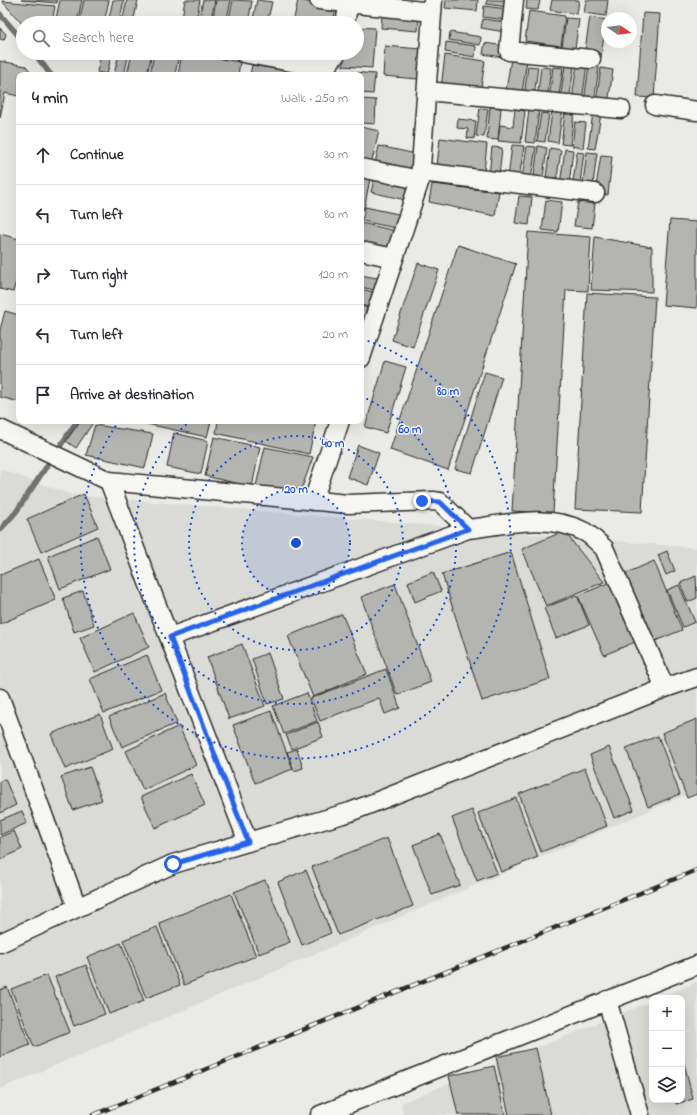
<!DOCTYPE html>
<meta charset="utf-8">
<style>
body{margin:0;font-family:"Indie Flower",sans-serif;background:#f7f7f7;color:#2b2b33}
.controls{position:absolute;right:12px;bottom:12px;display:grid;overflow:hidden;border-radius:8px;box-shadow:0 4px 16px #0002}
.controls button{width:36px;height:36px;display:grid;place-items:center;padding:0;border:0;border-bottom:1px solid #e1e1e2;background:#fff;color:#2b2b33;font:20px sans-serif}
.compass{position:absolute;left:601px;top:12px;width:36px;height:36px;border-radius:50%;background:#fff;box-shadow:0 4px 16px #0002;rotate:103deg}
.stop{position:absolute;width:12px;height:12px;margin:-9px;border:3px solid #2563eb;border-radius:50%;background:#fff}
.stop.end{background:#2563eb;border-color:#fff;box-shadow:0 1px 4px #0008}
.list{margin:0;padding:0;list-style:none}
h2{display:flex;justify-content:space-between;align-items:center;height:52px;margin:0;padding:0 16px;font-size:17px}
h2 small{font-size:13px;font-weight:400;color:#7c7c81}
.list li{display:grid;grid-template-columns:26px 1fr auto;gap:12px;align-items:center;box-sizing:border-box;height:60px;padding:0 16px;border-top:1px solid #e1e1e2}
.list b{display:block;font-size:15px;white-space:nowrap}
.list em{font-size:13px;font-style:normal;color:#7c7c81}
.icon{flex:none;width:22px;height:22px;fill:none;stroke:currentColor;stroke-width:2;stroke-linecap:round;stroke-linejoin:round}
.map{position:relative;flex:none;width:697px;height:1115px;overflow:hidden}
.search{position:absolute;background:#fff;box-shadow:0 4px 16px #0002;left:16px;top:16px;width:348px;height:44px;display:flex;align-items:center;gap:10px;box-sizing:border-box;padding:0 14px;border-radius:22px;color:#7c7c81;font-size:15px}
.panel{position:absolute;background:#fff;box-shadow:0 4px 16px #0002;left:16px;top:72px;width:348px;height:352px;border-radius:8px}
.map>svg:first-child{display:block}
</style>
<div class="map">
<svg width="697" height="1115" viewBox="0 0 697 1115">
<rect width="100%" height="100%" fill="#eaeae6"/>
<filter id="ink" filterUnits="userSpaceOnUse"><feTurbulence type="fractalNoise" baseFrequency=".025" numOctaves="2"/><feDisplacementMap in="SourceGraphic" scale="8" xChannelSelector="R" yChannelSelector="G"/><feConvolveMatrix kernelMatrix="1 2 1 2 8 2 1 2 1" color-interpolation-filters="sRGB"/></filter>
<g filter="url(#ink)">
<path fill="#dadad6" d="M 0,469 L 72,495 L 697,548 L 697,790 L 0,1089 Z
M 697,982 L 697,1115 L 403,1115 L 401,1103 L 652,1001 L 652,1100 L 682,1100 L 682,998 L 659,998 Z"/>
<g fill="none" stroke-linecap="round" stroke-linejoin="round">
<path stroke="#727270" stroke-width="5.5" d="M 0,14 L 23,41
M 34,53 L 51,75
M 0,530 L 16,512 L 77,421"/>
</g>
<path fill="#b4b4b1" stroke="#2b2b2b" d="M 21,0 L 57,0 L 57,3 Z
M 60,0 L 82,0 L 77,23 L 55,23 Z
M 84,0 L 109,0 L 104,23 L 79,23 Z
M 113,0 L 124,0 L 119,23 L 108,23 Z
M 127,0 L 138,0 L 133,23 L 122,23 Z
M 185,0 L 200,0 L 196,23 L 181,23 Z
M 203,0 L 215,0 L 210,23 L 198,23 Z
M 216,0 L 231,0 L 226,23 L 212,23 Z
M 233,0 L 252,1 L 248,23 L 228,23 Z
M 257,0 L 272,2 L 267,23 L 252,23 Z
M 298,0 L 336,8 L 333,23 L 293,23 Z
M 446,0 L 478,0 L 477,11 L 445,8 Z
M 487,0 L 515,0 L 514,8 L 486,4 Z
M 527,0 L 540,0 L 538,10 L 526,9 Z
M 552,0 L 579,0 L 577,14 L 550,10 Z
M 586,0 L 608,0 L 606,16 L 584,13 Z
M 2,1 L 55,6 L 52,23 L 23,23 L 23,25 Z
M 484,6 L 514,10 L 513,21 L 483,17 Z
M 529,11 L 565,16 L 561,46 L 525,41 Z
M 643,13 L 660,14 L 654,98 L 637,97 Z
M 382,14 L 419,17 L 418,31 L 381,28 Z
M 590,17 L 606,20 L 601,58 L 584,56 Z
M 566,18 L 579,19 L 575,49 L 562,47 Z
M 483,19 L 512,23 L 511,33 L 481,28 Z
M 357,27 L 375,28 L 372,68 L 343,66 L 344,53 L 357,53 Z
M 0,28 L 6,34 L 4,40 L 0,39 Z
M 450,32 L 481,37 L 480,45 L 449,40 Z
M 446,42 L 476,46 L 475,57 L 445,52 Z
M 485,43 L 510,47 L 508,58 L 483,54 Z
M 385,46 L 421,49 L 418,79 L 383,76 Z
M 101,53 L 112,53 L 107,74 L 97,72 Z
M 119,53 L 129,53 L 124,75 L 114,75 Z
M 132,53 L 152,53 L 147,75 L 127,75 Z
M 154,53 L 179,53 L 175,75 L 150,75 Z
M 182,53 L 240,62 L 238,75 L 178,75 Z
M 292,53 L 329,53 L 326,63 Z
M 445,55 L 485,61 L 480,94 L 441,88 Z
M 511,58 L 527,60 L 522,93 L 506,91 Z
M 0,61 L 26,66 L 33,75 L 19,75 L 19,96 L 5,93 L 0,118 Z
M 577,63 L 587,65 L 582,101 L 572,100 Z
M 252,65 L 302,73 L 302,75 L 250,75 Z
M 565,65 L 574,66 L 569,103 L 560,101 Z
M 528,66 L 538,67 L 534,97 L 524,96 Z
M 589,66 L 599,67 L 594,102 L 584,101 Z
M 541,67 L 551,68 L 547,100 L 537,99 Z
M 553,67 L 563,68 L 558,102 L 549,100 Z
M 601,68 L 613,70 L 608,104 L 596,102 Z
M 343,71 L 375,74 L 373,94 L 361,93 L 361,75 L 343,75 Z
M 361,99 L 376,100 L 375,124 L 361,123 Z
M 490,107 L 501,108 L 498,140 L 487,139 Z
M 480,108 L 488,109 L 484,137 L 476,136 Z
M 515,109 L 525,111 L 521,143 L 498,141 L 500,125 L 513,127 Z
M 529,109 L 539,110 L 535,143 L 525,142 Z
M 552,112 L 562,114 L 558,143 L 548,141 Z
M 541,113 L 549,114 L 545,142 L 537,141 Z
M 565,113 L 574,114 L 570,145 L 561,144 Z
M 593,113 L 601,114 L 595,149 L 588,148 Z
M 458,119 L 476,121 L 474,139 L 467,138 L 468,129 L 457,128 Z
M 575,122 L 586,123 L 583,148 L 572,146 Z
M 361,127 L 379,131 L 371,165 L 361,163 Z
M 440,138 L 487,144 L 483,181 L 436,175 Z
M 512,145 L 524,146 L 519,179 L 508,178 Z
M 379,146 L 416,154 L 412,171 L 375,163 Z
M 527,146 L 536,147 L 531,179 L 522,178 Z
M 538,146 L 547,148 L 543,177 L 534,176 Z
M 492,147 L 502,148 L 499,176 L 489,175 Z
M 550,148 L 561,150 L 557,178 L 546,177 Z
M 565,149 L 573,150 L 569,185 L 560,184 Z
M 577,152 L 584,153 L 580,183 L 573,182 Z
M 587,152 L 597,153 L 593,184 L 583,182 Z
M 601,155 L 612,156 L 608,195 L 595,193 Z
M 361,172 L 371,174 L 364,209 L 361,209 Z
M 375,175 L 414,184 L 410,201 L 371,192 Z
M 432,184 L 499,192 L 495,216 L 429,202 Z
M 519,196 L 532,197 L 529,225 L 515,223 Z
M 546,200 L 562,202 L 558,232 L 542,230 Z
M 578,202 L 595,204 L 592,228 L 574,226 Z
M 365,207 L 403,215 L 400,229 L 362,221 Z
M 670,220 L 697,222 L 697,308 L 663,305 Z
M 361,223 L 396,231 L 392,251 L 361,244 Z
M 528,232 L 591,237 L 588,291 L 566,290 L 553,513 L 512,511 Z
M 0,234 L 19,239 L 19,271 L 13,292 L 0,289 Z
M 595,237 L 652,247 L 652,292 L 591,290 Z
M 458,245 L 516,264 L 448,470 L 390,450 Z
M 418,263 L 439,270 L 413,347 L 392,340 Z
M 361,275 L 382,279 L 379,291 L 361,287 Z
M 361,289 L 377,293 L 373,308 L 361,305 Z
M 587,293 L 655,297 L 642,512 L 575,509 Z
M 361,306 L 373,309 L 368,330 L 361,329 Z
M 5,311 L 19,315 L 19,402 L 0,397 L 0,330 Z
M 385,361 L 406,367 L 386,433 L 365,427 Z
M 485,372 L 502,377 L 472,473 L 455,469 Z
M 80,421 L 94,421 L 76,448 L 66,441 Z
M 133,421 L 211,421 L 207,437 Z
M 218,421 L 316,421 L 309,454 L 216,433 Z
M 95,425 L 153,434 L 145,468 L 86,455 Z
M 174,433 L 208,441 L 201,474 L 167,467 Z
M 214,437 L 260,447 L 252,487 L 205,476 Z
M 358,445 L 379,453 L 368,485 L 347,477 Z
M 265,447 L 313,457 L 300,493 L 256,486 Z
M 84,494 L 98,527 L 41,552 L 27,519 Z
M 564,531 L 604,582 L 546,606 L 522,549 Z
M 97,536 L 110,569 L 60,589 L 48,556 Z
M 667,551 L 675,571 L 666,575 L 658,555 Z
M 511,552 L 550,679 L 482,701 L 442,574 Z
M 39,559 L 56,600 L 0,624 L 0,575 Z
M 654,561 L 682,630 L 650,643 L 622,575 Z
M 433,572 L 441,591 L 415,602 L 408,582 Z
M 696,576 L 697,598 L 688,602 L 680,583 Z
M 615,580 L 640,640 L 604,655 L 578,596 Z
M 395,584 L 431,682 L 397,695 L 361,597 Z
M 679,585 L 695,622 L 683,627 L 667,590 Z
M 83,591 L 94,625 L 74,632 L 63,598 Z
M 577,595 L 589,625 L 556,638 L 544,608 Z
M 134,613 L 149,647 L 95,672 L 80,638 Z
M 342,614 L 367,674 L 313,697 L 288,636 Z
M 242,644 L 265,706 L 229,719 L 207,657 Z
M 268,653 L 284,699 L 267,704 L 252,659 Z
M 147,655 L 161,690 L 104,713 L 90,679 Z
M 386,669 L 400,708 L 385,714 L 379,698 L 320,721 L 311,698 Z
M 165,693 L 177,723 L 122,747 L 109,717 Z
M 307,693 L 317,721 L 284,734 L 273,706 Z
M 271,711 L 293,769 L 255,783 L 233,725 Z
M 100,714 L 113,749 L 65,769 L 51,734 Z
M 697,719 L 697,794 L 687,798 L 662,733 Z
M 318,722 L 323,737 L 292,749 L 286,735 Z
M 179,726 L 196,765 L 143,790 L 126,751 Z
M 658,736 L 680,794 L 648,807 L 626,748 Z
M 609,747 L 634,810 L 614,818 L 590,755 Z
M 297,749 L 303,768 L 294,771 L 287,752 Z
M 90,767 L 102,800 L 73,810 L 61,777 Z
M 585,768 L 607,826 L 541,852 L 519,794 Z
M 191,774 L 205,805 L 155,828 L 141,797 Z
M 5,779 L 16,805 L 0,813 L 0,781 Z
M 516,798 L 538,857 L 501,872 L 478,813 Z
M 472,810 L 497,873 L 477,881 L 452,818 Z
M 22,811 L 27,823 L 0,835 L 0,820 Z
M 14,831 L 22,849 L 0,860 L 0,837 Z
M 440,834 L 460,885 L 432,895 L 413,845 Z
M 387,838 L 413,906 L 338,935 L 312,867 Z
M 306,870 L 331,933 L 302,945 L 278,882 Z
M 265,880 L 290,942 L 259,954 L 234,892 Z
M 231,894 L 256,956 L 184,985 L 159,923 Z
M 157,927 L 180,985 L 146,998 L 123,940 Z
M 121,943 L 144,1001 L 109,1014 L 87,957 Z
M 86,965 L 105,1014 L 74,1026 L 55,977 Z
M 47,975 L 70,1032 L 34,1047 L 11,989 Z
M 7,987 L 30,1045 L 0,1057 L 0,990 Z
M 536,1048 L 551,1115 L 509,1115 L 496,1057 Z
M 682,1055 L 693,1099 L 676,1104 L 675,1100 L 682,1100 Z
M 494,1066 L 505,1115 L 458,1115 L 449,1076 Z"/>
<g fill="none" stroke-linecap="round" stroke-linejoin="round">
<g stroke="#2b2b2b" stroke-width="21">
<path id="minor" d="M 319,0 L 432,12
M 514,0 L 509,51 L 591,59
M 345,23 L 349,3
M 243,53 L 313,66 L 328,64 L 337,53
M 427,94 L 437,92 L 621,109
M 655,105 L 697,111
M 361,168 L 420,180
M 421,172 L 595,193
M 361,251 L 394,258
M 361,358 L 420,180 L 433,0
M 0,429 L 109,481 L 248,842
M 109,481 L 348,504 L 433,501 L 440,502 L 468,529 C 507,524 549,513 585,532 C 592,536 598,543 604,548 L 665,688
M 313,501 L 340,421
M 170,637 L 468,529
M 0,698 L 77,907
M 0,943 L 173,864 L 350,812 L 665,688 L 697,677
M 607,1000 L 640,1115
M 320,1115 L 697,965"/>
</g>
<use href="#minor" stroke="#f6f6f2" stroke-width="18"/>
<g stroke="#2b2b2b" stroke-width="4.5">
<path id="rail" d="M 93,1115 L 697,870"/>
</g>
<use href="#rail" stroke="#f6f6f2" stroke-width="3" stroke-dasharray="9" stroke-linecap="butt"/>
</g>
</g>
<g fill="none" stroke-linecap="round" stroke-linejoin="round" filter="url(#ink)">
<path stroke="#2563eb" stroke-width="5" d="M 173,864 L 248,842 L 170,637 L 468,529 L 440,502 L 422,501"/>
</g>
<circle cx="296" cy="543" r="54" fill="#1d4ed8" fill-opacity=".12"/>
<g fill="none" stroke="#1d4ed8" stroke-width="2" stroke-dasharray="2 4">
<circle cx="296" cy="543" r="54"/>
<circle cx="296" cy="543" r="107"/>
<path d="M361 396A161 161 0 1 1 190 421"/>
<path d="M362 339A215 215 0 1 1 119 421"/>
</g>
<circle cx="296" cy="543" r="6" fill="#1d4ed8" stroke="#f6f6f2" stroke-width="2"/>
<g font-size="12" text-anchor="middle" font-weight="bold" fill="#1d4ed8" stroke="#f6f6f2" stroke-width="3" stroke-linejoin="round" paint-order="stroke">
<text x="448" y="395">80 m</text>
<text x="410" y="433">60 m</text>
<text x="333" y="447">40 m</text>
<text x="296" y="493">20 m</text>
</g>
</svg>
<div class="controls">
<button>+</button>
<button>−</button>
<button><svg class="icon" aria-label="layers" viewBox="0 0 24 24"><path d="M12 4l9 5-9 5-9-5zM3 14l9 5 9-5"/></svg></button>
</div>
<svg class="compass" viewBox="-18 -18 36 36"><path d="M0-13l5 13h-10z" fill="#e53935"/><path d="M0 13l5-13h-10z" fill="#7c7c81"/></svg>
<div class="stop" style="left:173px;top:864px"></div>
<div class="stop end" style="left:422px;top:501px"></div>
<div class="search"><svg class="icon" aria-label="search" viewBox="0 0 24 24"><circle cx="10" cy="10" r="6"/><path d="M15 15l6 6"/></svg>Search here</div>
<section class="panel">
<h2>4 min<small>Walk · 250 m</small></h2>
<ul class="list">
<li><svg class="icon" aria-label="ahead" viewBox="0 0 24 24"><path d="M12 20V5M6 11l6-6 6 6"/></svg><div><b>Continue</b></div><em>30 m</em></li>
<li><svg class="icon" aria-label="left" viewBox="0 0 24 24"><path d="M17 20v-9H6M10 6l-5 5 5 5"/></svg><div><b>Turn left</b></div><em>80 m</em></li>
<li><svg class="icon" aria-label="right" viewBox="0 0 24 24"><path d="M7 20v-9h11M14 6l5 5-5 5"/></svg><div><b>Turn right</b></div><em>120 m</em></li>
<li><svg class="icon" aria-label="left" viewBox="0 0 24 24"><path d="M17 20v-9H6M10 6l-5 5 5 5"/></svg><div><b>Turn left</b></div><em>20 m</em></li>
<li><svg class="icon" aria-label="arrive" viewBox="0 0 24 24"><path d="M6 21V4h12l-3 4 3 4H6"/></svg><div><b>Arrive at destination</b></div></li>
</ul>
</section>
</div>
